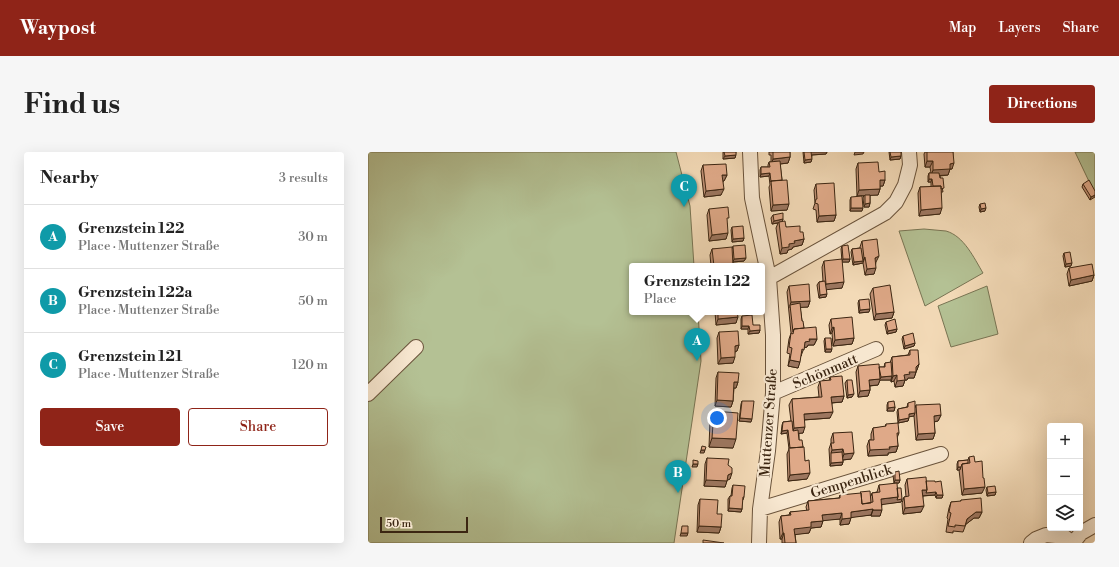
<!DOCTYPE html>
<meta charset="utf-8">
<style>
body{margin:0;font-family:"Libre Bodoni",serif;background:#f6f6f6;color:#222}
.controls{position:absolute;right:12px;bottom:12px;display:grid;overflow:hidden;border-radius:4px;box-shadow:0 4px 16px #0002}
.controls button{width:36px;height:36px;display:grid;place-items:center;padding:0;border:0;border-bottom:1px solid #e0e0e0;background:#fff;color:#222;font:20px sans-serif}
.scale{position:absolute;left:12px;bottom:10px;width:88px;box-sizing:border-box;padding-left:4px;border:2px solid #3c2612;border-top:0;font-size:11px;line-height:14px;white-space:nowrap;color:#3c2612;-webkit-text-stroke:3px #f7e7d0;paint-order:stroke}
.you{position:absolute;left:349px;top:266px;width:14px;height:14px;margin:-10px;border:3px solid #fff;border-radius:50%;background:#1a73e8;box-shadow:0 0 0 6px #1a73e833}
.badge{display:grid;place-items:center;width:26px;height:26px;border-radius:50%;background:#8f2418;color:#fff;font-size:13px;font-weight:700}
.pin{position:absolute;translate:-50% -33px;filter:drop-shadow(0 1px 2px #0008)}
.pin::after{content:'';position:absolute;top:21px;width:14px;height:12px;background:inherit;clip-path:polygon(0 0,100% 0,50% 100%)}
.popup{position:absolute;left:261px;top:111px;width:136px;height:52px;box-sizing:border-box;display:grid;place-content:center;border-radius:4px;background:#fff;filter:drop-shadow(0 1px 3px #0005);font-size:13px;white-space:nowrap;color:#767676}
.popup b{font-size:15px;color:#222}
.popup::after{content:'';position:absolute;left:50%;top:100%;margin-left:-8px;border:8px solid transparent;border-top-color:#fff}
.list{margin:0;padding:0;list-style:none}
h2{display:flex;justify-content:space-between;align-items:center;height:52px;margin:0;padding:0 16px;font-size:17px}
h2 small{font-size:13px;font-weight:400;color:#767676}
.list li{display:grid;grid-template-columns:26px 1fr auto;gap:12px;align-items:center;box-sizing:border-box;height:64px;padding:0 16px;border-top:1px solid #e0e0e0}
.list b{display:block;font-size:15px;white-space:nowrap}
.list p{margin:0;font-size:13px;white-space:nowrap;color:#767676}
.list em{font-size:13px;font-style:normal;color:#767676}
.actions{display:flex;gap:8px;padding:12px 16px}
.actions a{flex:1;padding:9px 0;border:1px solid #8f2418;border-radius:4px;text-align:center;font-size:14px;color:#8f2418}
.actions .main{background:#8f2418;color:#fff}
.icon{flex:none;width:22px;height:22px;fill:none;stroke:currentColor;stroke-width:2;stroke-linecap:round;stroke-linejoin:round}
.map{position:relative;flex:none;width:727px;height:391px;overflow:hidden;border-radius:4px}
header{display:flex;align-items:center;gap:24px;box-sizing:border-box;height:56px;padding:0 20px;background:#8f2418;color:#fff}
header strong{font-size:19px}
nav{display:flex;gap:22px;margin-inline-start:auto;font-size:14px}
.intro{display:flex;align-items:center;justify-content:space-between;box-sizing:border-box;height:96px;padding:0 24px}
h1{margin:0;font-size:28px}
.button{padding:10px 18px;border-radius:4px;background:#8f2418;color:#fff;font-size:14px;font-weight:700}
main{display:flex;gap:24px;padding:0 24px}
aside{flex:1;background:#fff;border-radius:4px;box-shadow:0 4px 16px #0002}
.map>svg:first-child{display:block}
</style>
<header>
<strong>Waypost</strong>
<nav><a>Map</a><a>Layers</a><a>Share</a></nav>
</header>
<div class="intro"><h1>Find us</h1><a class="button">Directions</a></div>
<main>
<aside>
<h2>Nearby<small>3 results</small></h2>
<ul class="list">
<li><span class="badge" style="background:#0f9aa8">A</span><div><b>Grenzstein 122</b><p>Place · Muttenzer Straße</p></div><em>30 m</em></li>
<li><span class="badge" style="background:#0f9aa8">B</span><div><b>Grenzstein 122a</b><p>Place · Muttenzer Straße</p></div><em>50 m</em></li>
<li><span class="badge" style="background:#0f9aa8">C</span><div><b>Grenzstein 121</b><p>Place · Muttenzer Straße</p></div><em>120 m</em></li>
</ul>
<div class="actions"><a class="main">Save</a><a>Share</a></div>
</aside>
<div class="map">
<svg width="727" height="391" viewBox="0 0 727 391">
<rect width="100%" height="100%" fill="#f3dab7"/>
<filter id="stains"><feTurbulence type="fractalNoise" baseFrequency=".005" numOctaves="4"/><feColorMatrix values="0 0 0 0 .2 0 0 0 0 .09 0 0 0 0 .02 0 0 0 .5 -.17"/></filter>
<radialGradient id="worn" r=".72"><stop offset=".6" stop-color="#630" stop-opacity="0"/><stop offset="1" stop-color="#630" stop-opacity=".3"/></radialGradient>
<path fill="#b4c194" stroke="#787453" d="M 0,0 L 308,0 L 322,54 L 326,114 L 264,114 L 264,160 L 330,160 L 333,209 L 306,391 L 0,391 Z
M 707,0 L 727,0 L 727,42 Z
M 556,77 C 563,78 571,78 578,79 C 596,84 606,106 615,121 L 557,154 L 531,79 Z
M 619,134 L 630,182 L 583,195 L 570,154 Z"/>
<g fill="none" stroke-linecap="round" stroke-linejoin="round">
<g stroke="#6a533b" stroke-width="16">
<path id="minor" d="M 382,0 L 384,46 L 401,126 L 405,183 L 405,241 L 400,299 L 392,357 L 391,391
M 401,126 L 517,61 L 528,50 L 537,33 L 542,13 L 541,0
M 405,241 L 508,197
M 0,242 L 48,195
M 392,357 L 573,302
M 663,391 L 668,387 L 678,383 L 697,385 L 704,391
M 705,391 L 713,381 L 727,373"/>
</g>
<use href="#minor" stroke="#f7e7d0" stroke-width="14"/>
</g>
<path fill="#c09175" stroke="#3c2612" d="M 355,0 L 368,0 L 367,6 L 355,7 Z
M 401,0 L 422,0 L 422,5 L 420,11 L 412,12 L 414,28 L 419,58 L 403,59 L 401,35 L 402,33 L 401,24 L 392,25 L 392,18 L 393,15 L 400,15 L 400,13 L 401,10 L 403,10 L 403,3 L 401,3 Z
M 435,0 L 459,0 L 458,2 L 444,3 L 443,10 L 436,11 Z
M 521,0 L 533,0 L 532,7 L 522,8 Z
M 557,0 L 585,0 L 584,17 L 582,17 L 580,23 L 572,24 L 575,40 L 573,40 L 572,62 L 551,64 L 550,41 L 552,35 L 563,35 L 563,30 L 560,30 L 560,24 L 561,21 L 563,21 L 562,15 L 557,15 L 556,2 Z
M 490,11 L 511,20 L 517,28 L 515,34 L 512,34 L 512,37 L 510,43 L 502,43 L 502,51 L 501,55 L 496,55 L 495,46 L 496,43 L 489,44 L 488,17 Z
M 335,13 L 359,23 L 356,29 L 355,29 L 353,43 L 336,45 L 333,19 Z
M 448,32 L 468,63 L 466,69 L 449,70 L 448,58 L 445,57 L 447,51 L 446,38 Z
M 715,32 L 727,39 L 722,48 L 714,35 Z
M 483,45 L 494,59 L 482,59 L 482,48 Z
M 612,52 L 617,59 L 612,60 L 611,55 Z
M 341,57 L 359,71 L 358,87 L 341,89 L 339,63 Z
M 405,63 L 415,67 L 414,70 L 418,75 L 432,80 L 436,87 L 434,93 L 425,95 L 424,97 L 420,98 L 419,101 L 412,102 L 408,76 L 410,71 L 404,72 L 403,66 Z
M 364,75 L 376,86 L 375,89 L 364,90 L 363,78 Z
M 494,89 L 508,110 L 506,122 L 497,123 L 495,111 L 485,113 L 483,100 L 484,97 L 492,96 L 492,95 Z
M 365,94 L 378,106 L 376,109 L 365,110 L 365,114 L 343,114 L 342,103 L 344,97 L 364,97 Z
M 474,94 L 482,107 L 481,110 L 474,110 L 473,97 Z
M 696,101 L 703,114 L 697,115 L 695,104 Z
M 456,109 L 474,136 L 458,137 L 458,145 L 451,146 L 449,133 L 451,130 L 455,129 L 454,115 Z
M 701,116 L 726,123 L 724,129 L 701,134 L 699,122 Z
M 421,134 L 442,149 L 440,155 L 432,155 L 434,169 L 436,176 L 449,187 L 446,193 L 440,193 L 439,195 L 436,196 L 433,204 L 433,203 L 430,216 L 420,214 L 422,202 L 419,201 L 421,187 L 423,181 L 419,140 Z
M 505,136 L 526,160 L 524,166 L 506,168 L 502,142 Z
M 491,148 L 501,160 L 491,161 L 490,151 Z
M 347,160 L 369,160 L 368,171 L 348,173 Z
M 374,164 L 385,173 L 392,178 L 391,181 L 380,182 L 380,177 L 373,177 L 373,167 Z
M 463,167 L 486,186 L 484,192 L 465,194 L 464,181 L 462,182 L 461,173 Z
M 518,170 L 529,177 L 528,180 L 519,182 L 517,173 Z
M 351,180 L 371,193 L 369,199 L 367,200 L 365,211 L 350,212 L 349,186 Z
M 535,184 L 547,191 L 546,194 L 536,197 L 534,187 Z
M 457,186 L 463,200 L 457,200 L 456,189 Z
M 542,198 L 551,212 L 546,226 L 540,226 L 539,228 L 537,228 L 535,234 L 527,235 L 526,229 L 523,230 L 523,228 L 512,228 L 510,233 L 502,234 L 502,238 L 500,244 L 490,245 L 488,220 L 490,214 L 511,217 L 511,215 L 516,215 L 517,211 L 522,211 L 524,205 L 540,203 Z
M 350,220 L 370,230 L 368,236 L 366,236 L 365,249 L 363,255 L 347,254 L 348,226 Z
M 462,225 L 476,244 L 474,250 L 464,251 L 462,266 L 436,268 L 435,281 L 431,281 L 431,288 L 435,295 L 439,327 L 420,329 L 419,302 L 421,297 L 419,281 L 413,282 L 414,273 L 415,270 L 423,269 L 421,253 L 424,247 L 451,245 L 450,235 L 452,229 L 461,229 Z
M 479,228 L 484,245 L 479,246 L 477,231 Z
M 374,249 L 383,270 L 371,269 L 373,252 Z
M 520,250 L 527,255 L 526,259 L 519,259 L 519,253 Z
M 540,251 L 547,256 L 548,253 L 573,263 L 570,269 L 566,270 L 567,281 L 565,287 L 548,288 L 546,264 L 541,264 L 540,269 L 530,271 L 529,260 L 530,257 L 539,255 Z
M 346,259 L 365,296 L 341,295 L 342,268 Z
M 518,272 L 531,281 L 529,286 L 530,294 L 528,300 L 520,301 L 520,303 L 500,304 L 499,294 L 501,288 L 503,288 L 503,282 L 505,276 L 517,275 Z
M 465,281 L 483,307 L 475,308 L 475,310 L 474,313 L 462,314 L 461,297 L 463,291 L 463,287 Z
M 601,305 L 607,310 L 614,341 L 594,343 L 591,318 L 589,318 L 589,312 L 590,309 L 600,308 Z
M 339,306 L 360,313 L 362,327 L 359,328 L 357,335 L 336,334 L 337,312 Z
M 527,320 L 532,328 L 531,331 L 526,331 L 525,323 Z
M 539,327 L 558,329 L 575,343 L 574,346 L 568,346 L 567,343 L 555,344 L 553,360 L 535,362 L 534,351 L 536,345 L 538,345 L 537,333 Z
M 365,333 L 376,345 L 375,348 L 374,348 L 374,357 L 373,360 L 360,359 L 360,347 L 362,344 L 363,344 L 364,336 Z
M 511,333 L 529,336 L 534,347 L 533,350 L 514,352 L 512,364 L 503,364 L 503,363 L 483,365 L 481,372 L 472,373 L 472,367 L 455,368 L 453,375 L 443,376 L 441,381 L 427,382 L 428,391 L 414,391 L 414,387 L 412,387 L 411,370 L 413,364 L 421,363 L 422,360 L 439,359 L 438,355 L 440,349 L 471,346 L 472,343 L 503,344 L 504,341 L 509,340 Z
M 619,335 L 628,340 L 627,343 L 619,344 L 618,338 Z
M 332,347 L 349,362 L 353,375 L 351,381 L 329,380 L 330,353 Z
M 593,348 L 614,360 L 611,366 L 606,366 L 598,372 L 595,380 L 585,379 L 585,381 L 578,380 L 580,367 L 579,366 L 581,356 L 583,350 L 592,350 Z"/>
<path fill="#9c765f" stroke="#3c2612" d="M 443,0 L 459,0 L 458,2 L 442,3 Z
M 487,0 L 496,0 L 495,2 L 486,3 Z
M 368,3 L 367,6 L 355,7 L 357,4 Z
M 533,4 L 532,7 L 522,8 L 523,5 Z
M 422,5 L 420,11 L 403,13 L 405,7 Z
M 444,7 L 443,10 L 436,11 L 437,8 Z
M 559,9 L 565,9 L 562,15 L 557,15 Z
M 586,11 L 584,17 L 582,17 L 580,23 L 563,24 L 565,18 L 582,12 Z
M 402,21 L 401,24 L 392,25 L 393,22 Z
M 354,23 L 359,23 L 356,29 L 352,29 Z
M 561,27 L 564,27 L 563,30 L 560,30 Z
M 512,28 L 517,28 L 515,34 L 509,34 Z
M 356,37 L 353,43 L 336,45 L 338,39 Z
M 512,37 L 510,43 L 489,44 L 491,38 Z
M 727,43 L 727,45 L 722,48 L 723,45 Z
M 502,51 L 501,55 L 496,55 L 497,52 Z
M 421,52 L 419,58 L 403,59 L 405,53 Z
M 483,56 L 495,56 L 494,59 L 482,59 Z
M 574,56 L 572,62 L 551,64 L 553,58 Z
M 618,56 L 617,59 L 612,60 L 613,57 Z
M 468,63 L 466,69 L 449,70 L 451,64 Z
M 415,67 L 414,70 L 404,72 L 406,69 Z
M 360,81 L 358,87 L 341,89 L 344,83 Z
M 376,86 L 375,89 L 364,90 L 365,87 Z
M 436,87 L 434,93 L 425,95 L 424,97 L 420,98 L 419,101 L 412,102 L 414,96 L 426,89 Z
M 511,104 L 508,110 L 505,112 L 507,106 Z
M 497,105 L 495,111 L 485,113 L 486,110 L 495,109 L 496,106 Z
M 378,106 L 376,109 L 365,110 L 366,107 Z
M 475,107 L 482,107 L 481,110 L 474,110 Z
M 704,111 L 703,114 L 697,115 L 698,112 Z
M 508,116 L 506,122 L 497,123 L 499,117 Z
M 726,123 L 724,129 L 701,134 L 703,128 Z
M 476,130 L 474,136 L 456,138 L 458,132 Z
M 459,142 L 458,145 L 451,146 L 452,143 Z
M 442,149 L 440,155 L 422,156 L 422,153 L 423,150 Z
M 502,157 L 501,160 L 491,161 L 492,158 Z
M 526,160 L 524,166 L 506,168 L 508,162 Z
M 370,165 L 368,171 L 348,173 L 350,167 Z
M 374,174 L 381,174 L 380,177 L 373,177 Z
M 466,175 L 464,181 L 462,182 L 464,176 Z
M 529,177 L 528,180 L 519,182 L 520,179 Z
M 392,178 L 391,181 L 380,182 L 382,179 Z
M 486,186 L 484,192 L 465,194 L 467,188 Z
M 441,187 L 449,187 L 446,193 L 440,193 L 439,195 L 435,196 L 437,190 Z
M 547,191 L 546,194 L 536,197 L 537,194 Z
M 371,193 L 369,199 L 365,200 L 367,194 Z
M 458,197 L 464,197 L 463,200 L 457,200 Z
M 367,205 L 365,211 L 350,212 L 353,206 Z
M 422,208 L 432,210 L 430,216 L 420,214 Z
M 551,212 L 549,218 L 547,220 L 548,220 L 546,226 L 540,226 L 539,228 L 537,228 L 535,234 L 527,235 L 529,229 L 536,223 L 541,220 Z
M 529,223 L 526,229 L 523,230 L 525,224 Z
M 524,224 L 523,228 L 512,228 L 510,233 L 499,234 L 501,228 L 512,227 L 513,225 Z
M 366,230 L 370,230 L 368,236 L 364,236 Z
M 502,238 L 500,244 L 490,245 L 492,239 Z
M 486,242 L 484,245 L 479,246 L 480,243 Z
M 476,244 L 474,250 L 461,251 L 463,245 Z
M 349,248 L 365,249 L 363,255 L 347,254 Z
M 527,255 L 526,259 L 519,259 L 520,256 Z
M 465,260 L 462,266 L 434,268 L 436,262 Z
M 547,261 L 546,264 L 540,265 L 541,262 Z
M 573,263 L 570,269 L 564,270 L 566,264 Z
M 372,266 L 384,267 L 383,270 L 371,269 Z
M 541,266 L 540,269 L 530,271 L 531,268 Z
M 437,275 L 435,281 L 424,282 L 426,276 Z
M 420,278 L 419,281 L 413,282 L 414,279 Z
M 567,281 L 565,287 L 548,288 L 550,282 Z
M 344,286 L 368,287 L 365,296 L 341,295 Z
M 530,294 L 528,300 L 520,301 L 520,303 L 500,304 L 502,298 L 521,295 Z
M 475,297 L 473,303 L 463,301 L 464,298 Z
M 333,298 L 337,298 L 336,301 L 332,301 Z
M 486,301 L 483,307 L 474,308 L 476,302 Z
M 475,310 L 474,313 L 462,314 L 463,311 Z
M 325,312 L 330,312 L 329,315 L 324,315 Z
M 590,315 L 593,315 L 592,318 L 589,318 Z
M 364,321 L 362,327 L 358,329 L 359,329 L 357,335 L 336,334 L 338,328 L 360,323 Z
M 442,321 L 439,327 L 420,329 L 422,323 Z
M 527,328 L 532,328 L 531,331 L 526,331 Z
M 617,335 L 614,341 L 594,343 L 596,337 Z
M 554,338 L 559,338 L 568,340 L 567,343 L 552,344 Z
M 628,340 L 627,343 L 619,344 L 620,341 Z
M 569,343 L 575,343 L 574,346 L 568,346 Z
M 530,345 L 534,347 L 533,350 L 511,353 L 513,347 Z
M 556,354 L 553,360 L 535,362 L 537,356 Z
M 361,356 L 374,357 L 373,360 L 360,359 Z
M 505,357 L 503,363 L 480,366 L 483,360 Z
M 505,358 L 514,358 L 512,364 L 503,364 Z
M 608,360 L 614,360 L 611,366 L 606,366 L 597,373 L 599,367 Z
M 474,361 L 472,367 L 452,369 L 454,363 Z
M 483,366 L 481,372 L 472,373 L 474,367 Z
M 455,369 L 453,375 L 443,376 L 441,381 L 424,383 L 426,377 L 443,370 Z
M 331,374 L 353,375 L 351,381 L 329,380 Z
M 313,381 L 320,381 L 319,384 L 312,384 Z
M 415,381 L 416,381 L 414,387 L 412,387 Z"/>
<path fill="#dfa988" stroke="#3c2612" d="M 356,0 L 368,0 L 368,3 L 357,4 Z
M 405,0 L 422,0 L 422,5 L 405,7 Z
M 436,0 L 443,0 L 444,7 L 437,8 Z
M 522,0 L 533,0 L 533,4 L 523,5 Z
M 559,0 L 585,0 L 586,11 L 582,12 L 582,17 L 565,18 L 565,9 L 559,9 Z
M 412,9 L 414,28 L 403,29 L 403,30 L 402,21 L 393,22 L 393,15 L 402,15 L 401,10 Z
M 510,10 L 511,20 L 517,19 L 517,28 L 512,28 L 512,37 L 491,38 L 490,11 Z
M 358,12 L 359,23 L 354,23 L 356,37 L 338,39 L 335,13 Z
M 561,21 L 571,21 L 572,26 L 575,26 L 576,36 L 573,37 L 573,34 L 565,34 L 564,27 L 561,27 Z
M 419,28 L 421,52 L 405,53 L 403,29 Z
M 721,28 L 727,39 L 727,43 L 723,45 L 715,32 Z
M 466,31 L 468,63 L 451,64 L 450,52 L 447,51 L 448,47 L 449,47 L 448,32 Z
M 573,34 L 574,56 L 553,58 L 552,35 Z
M 497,43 L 502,43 L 502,51 L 497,52 Z
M 494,44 L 495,56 L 483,56 L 483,45 Z
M 617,51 L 618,56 L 613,57 L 612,52 Z
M 360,55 L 361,66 L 359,66 L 360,81 L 344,83 L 341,57 Z
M 415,61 L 415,67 L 406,69 L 405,63 Z
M 417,69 L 418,75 L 432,74 L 432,80 L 435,80 L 436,87 L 426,89 L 427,91 L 421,92 L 421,95 L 414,96 L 411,70 Z
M 375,74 L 376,86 L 365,87 L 364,75 Z
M 509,87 L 511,104 L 507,106 L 508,116 L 499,117 L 497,105 L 496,106 L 494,89 Z
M 377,93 L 378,106 L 366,107 L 365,94 Z
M 480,93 L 482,107 L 475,107 L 474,94 Z
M 364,95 L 365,114 L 346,114 L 344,97 Z
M 493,96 L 495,109 L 486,110 L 484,97 Z
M 702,100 L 704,111 L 698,112 L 696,101 Z
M 474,107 L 476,130 L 458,132 L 456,109 Z
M 724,112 L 726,123 L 703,128 L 701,116 Z
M 457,129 L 459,142 L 452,143 L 451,130 Z
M 441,132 L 442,149 L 423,150 L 421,134 Z
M 522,133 L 526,160 L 508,162 L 505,136 Z
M 501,147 L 502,157 L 492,158 L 491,148 Z
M 432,151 L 434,169 L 435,169 L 436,176 L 426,177 L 425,180 L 422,153 Z
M 350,160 L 369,160 L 370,165 L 350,167 Z
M 384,163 L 385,173 L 392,173 L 392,178 L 382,179 L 381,174 L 374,174 L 374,164 Z
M 484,165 L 486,186 L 467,188 L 466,175 L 464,176 L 463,167 Z
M 527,167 L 529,177 L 520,179 L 518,170 Z
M 448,175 L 449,187 L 441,187 L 442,189 L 437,190 L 436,198 L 434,197 L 432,210 L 422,208 L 424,196 L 421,195 L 423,181 L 425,182 L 426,177 Z
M 370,179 L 371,193 L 367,194 L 367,205 L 353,206 L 351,180 Z
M 545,181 L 547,191 L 537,194 L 535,184 Z
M 457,186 L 463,186 L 464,197 L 458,197 Z
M 542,198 L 550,198 L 551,212 L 548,215 L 548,220 L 541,220 L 542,222 L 536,223 L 537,228 L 529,229 L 529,223 L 525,224 L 524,205 L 542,203 Z
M 523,210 L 524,224 L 513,225 L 511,215 L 517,215 L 517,211 Z
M 511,212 L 512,227 L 501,228 L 502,238 L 492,239 L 490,214 Z
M 350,220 L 371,221 L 370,230 L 366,230 L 365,249 L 349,248 Z
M 474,224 L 476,244 L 463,245 L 465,260 L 436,262 L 437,275 L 426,276 L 424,247 L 454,245 L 452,229 L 463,228 L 462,225 Z
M 479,228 L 484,228 L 486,242 L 480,243 Z
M 374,249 L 386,249 L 384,267 L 372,266 Z
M 526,249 L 527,255 L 520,256 L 520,250 Z
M 547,249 L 547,261 L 541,262 L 541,266 L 531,268 L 530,257 L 540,255 L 540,251 Z
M 572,252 L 573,263 L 566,264 L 567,281 L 550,282 L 548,253 Z
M 346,259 L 370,261 L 368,287 L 344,286 Z
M 424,269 L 425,279 L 430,278 L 431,288 L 434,288 L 435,295 L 422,296 L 420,278 L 414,279 L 415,270 Z
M 530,271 L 531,281 L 529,281 L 530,294 L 521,295 L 522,297 L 502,298 L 501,288 L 506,288 L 505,276 L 518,274 L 518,272 Z
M 484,280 L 486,301 L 476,302 L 475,297 L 464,298 L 463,291 L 466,291 L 465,281 Z
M 334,294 L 338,295 L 337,298 L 333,298 Z
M 436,295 L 437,309 L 441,308 L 442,321 L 422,323 L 421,296 Z
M 474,300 L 475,310 L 463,311 L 463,301 Z
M 606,304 L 607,310 L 614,309 L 615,326 L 616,326 L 617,335 L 596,337 L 594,312 L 602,311 L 601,305 Z
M 339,306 L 361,307 L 360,313 L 364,316 L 364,321 L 360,323 L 359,329 L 338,328 Z
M 325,308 L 330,309 L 330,312 L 325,312 Z
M 600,308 L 600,311 L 594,312 L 593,315 L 590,315 L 590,309 Z
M 531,319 L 532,328 L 527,328 L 527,320 Z
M 558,325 L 559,338 L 554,338 L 556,354 L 537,356 L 536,345 L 541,344 L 539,327 Z
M 558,329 L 567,329 L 567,330 L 573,329 L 575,343 L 569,343 L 568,340 L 558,341 L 559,338 Z
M 529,331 L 530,345 L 513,347 L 514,358 L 505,358 L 505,357 L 483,360 L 483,366 L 474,367 L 474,361 L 454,363 L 455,369 L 443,370 L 443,375 L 426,377 L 428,391 L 417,391 L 416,381 L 415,381 L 413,364 L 423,363 L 422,360 L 441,358 L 440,349 L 472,346 L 472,343 L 493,341 L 494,352 L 505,350 L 504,341 L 512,340 L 511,333 Z
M 365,333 L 377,334 L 376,345 L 375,345 L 374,357 L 361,356 L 362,344 L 364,344 Z
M 627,334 L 628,340 L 620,341 L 619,335 Z
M 529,336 L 533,336 L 534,347 L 529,348 L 530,345 Z
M 502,339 L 503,351 L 494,352 L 493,341 L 492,340 Z
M 613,346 L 614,360 L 608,360 L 599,367 L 597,374 L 587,373 L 587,375 L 580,374 L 583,361 L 581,360 L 583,350 L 593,349 L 593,348 Z
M 332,347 L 350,348 L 349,362 L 354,362 L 353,375 L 331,374 Z
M 314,374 L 320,374 L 320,381 L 313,381 Z
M 335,388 L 356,391 L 335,391 Z"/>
<g text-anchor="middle" stroke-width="4" stroke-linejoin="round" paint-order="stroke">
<g font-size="14" fill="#3c2612" stroke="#f7e7d0">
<text transform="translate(457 219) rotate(-23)" y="5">Schönmatt</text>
<text transform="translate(400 271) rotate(-86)" y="5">Muttenzer Straße</text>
<text transform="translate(483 329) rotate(-17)" y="5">Gempenblick</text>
</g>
</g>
<rect width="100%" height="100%" filter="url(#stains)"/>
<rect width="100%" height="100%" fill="url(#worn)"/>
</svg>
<div class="controls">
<button>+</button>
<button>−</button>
<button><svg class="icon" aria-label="layers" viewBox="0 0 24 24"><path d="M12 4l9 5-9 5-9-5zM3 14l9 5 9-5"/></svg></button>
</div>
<div class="scale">50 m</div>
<div class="you"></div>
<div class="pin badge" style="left:329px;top:209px;background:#0f9aa8">A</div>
<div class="popup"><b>Grenzstein 122</b>Place</div>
<div class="pin badge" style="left:310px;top:341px;background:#0f9aa8">B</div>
<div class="pin badge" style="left:316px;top:55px;background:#0f9aa8">C</div>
</div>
</main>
